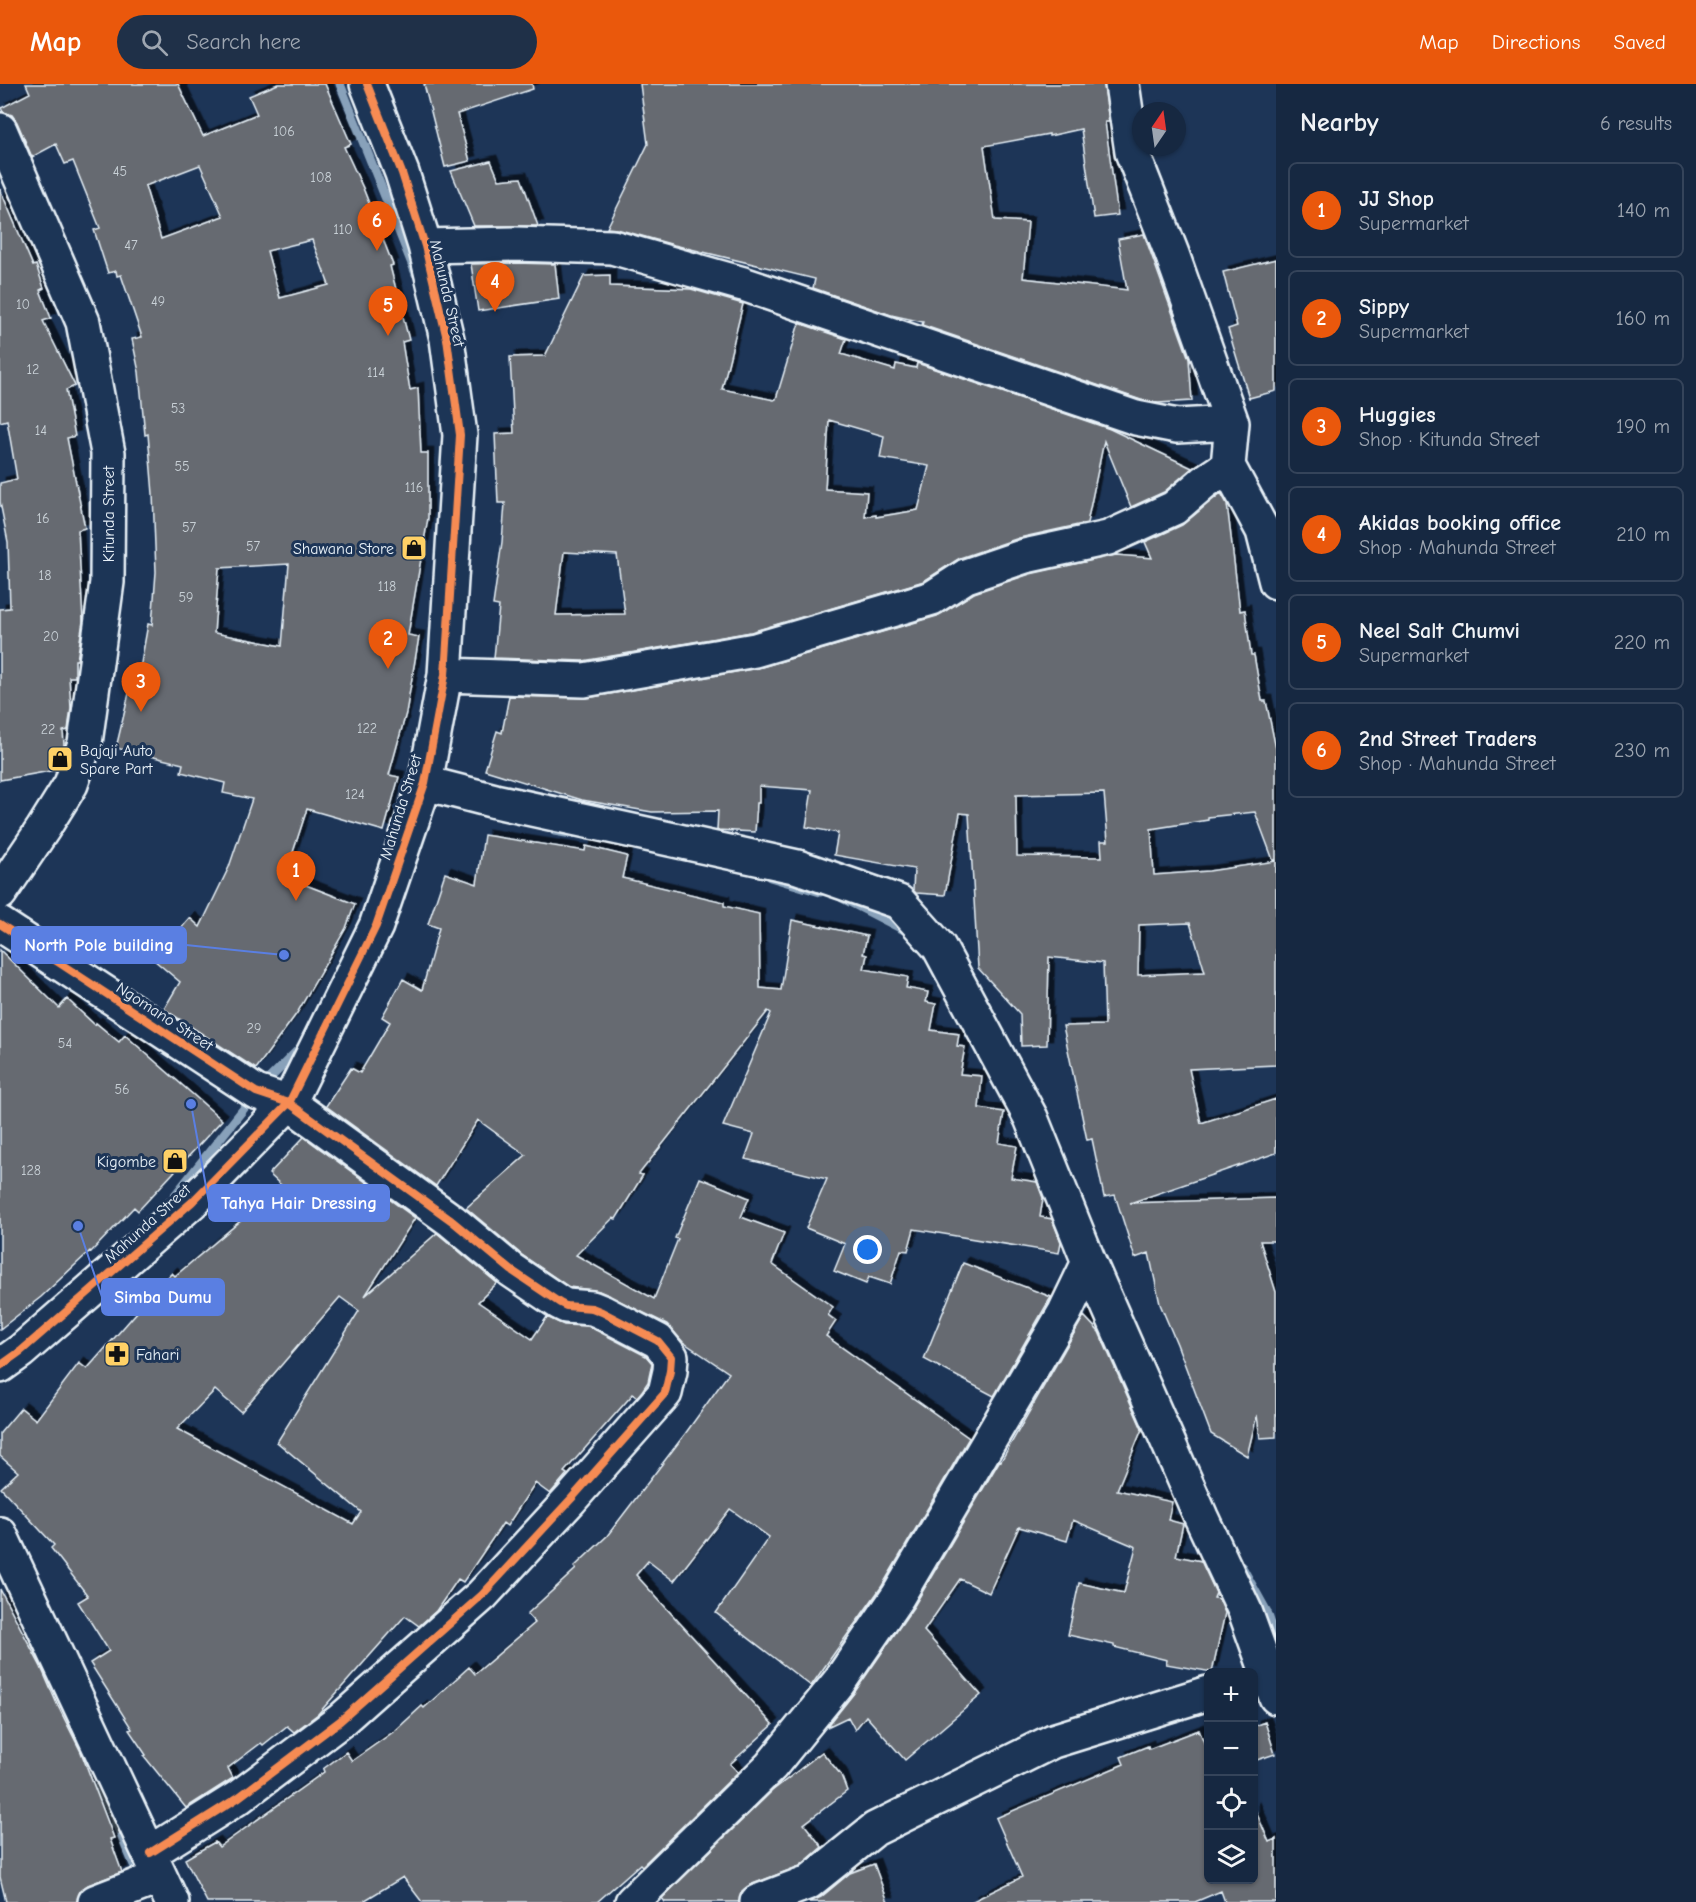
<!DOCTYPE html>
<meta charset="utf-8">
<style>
body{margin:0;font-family:"Comic Neue",sans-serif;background:#1f3048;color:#f1f3f6}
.controls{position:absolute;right:18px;bottom:18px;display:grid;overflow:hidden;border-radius:9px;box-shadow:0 2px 4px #0004}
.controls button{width:54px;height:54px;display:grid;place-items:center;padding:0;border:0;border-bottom:2px solid #35445a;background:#162841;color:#f1f3f6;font:30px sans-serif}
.compass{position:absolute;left:1132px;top:18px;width:54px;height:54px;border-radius:50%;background:#162841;box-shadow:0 2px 4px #0004;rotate:13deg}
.you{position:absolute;left:868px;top:1166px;width:21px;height:21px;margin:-15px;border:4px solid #fff;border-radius:50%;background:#1a73e8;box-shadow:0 0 0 9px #1a73e833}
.badge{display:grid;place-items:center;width:39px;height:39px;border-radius:50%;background:#ea580c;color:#fff;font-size:20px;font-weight:700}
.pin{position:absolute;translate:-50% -50px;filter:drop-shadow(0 2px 3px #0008)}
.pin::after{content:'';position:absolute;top:32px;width:21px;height:18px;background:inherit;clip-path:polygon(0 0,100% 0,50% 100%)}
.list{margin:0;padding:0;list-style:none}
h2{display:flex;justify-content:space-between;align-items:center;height:78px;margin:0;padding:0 24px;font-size:26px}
h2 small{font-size:20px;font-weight:400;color:#9ea6b1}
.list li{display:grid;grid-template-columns:39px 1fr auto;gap:18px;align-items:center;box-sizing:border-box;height:96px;margin:0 12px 12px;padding:0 12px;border:2px solid #35445a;border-radius:9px}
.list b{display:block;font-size:22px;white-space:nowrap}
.list p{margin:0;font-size:20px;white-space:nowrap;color:#9ea6b1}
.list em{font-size:20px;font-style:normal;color:#9ea6b1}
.icon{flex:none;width:33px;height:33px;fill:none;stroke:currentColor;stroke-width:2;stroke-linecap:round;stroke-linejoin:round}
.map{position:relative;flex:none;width:1276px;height:1818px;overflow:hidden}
header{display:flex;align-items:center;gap:36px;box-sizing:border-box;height:84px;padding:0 30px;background:#ea580c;color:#fff}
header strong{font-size:28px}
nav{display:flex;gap:33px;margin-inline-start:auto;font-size:21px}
.search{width:420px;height:54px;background:#1f3048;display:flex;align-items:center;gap:15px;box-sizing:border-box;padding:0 21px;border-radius:33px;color:#9ea6b1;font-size:22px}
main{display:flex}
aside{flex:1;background:#162841}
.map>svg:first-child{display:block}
</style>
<header>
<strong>Map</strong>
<div class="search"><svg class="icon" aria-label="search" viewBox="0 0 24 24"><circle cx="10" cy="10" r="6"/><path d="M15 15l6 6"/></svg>Search here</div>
<nav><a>Map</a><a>Directions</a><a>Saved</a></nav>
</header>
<main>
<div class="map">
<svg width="1276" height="1818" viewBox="0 0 1276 1818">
<defs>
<filter id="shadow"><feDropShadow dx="5.5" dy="-5.5" stdDeviation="0" flood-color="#0009"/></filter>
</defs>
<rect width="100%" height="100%" fill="#1d3557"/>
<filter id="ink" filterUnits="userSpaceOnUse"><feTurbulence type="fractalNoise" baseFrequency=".0167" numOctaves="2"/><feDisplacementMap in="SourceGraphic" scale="12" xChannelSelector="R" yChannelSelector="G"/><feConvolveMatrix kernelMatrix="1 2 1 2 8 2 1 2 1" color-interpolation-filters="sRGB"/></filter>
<g filter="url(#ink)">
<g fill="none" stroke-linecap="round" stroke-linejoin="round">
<path stroke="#88a1ba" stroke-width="9" d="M 340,0 L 416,190
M 554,747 L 572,750
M 770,793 L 820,808
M 842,814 L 910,849
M 262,1002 L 303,961
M 168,1120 L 253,1013
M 1242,1483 L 1267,1528 L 1276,1555
M 33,1559 L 51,1601 L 90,1680
M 99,1701 L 138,1790"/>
</g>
<path fill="#666b71" stroke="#e8f1f8" stroke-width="1.5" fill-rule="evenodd" filter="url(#shadow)" d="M 26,0 L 178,0 L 203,52 L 257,30 L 249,12 L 278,0 L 325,0 L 351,60 L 344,63 L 363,104 L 393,181 L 390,182 L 409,256 L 402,258 L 410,306 L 418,304 L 421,369 L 428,369 L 428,434 L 408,551 L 419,553 L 406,629 L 389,691 L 399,693 L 384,747 L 307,725 L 285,793 L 355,820 L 346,844 L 297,929 L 256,985 L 164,925 L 180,898 L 154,876 L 190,834 L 200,843 L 229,783 L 252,715 L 223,709 L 225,699 L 181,688 L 183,680 L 116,664 L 130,605 L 136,607 L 148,540 L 152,541 L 156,488 L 153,410 L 148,350 L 145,351 L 139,288 L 132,255 L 142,253 L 121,191 L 117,192 L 116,187 L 108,189 L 94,146 L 100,144 L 73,77 L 65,80 L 56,60 L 32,73 L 17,38 L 12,31 L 3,28 L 1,24 L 30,9 ZM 200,81 L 223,132 L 161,155 L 145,102 ZM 312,156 L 329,201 L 280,214 L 267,167 ZM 289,480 L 282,562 L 214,549 L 219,484 Z
M 424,0 L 532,0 L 533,5 L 457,30 L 470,77 L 445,83 Z
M 640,0 L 1104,0 L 1109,38 L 1105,38 L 1118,131 L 1094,134 L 1081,45 L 1049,52 L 1049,50 L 984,62 L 995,136 L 1028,138 L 1023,194 L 1127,206 L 1118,155 L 1144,150 L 1189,275 L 1192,317 L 1158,319 L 1141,316 L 922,241 L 923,238 L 891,231 L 813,204 L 815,195 L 674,161 L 617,145 L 607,144 L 648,60 Z
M 491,77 L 499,96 L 521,94 L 538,142 L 474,142 L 451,87 Z
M 0,105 L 33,182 L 36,181 L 44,204 L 40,206 L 51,234 L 43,237 L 75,302 L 66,306 L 75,352 L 67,354 L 85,444 L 78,446 L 83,537 L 77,576 L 75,576 L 75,593 L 69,593 L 71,624 L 68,646 L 63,647 L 64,661 L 56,686 L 0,696 L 0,525 L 10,524 L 8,458 L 0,418 L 0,399 L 17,395 L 7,336 L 0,338 Z
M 1276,175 L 1276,307 L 1249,314 L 1228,245 L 1237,242 L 1223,188 Z
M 515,179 L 555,180 L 559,215 L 478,227 L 471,180 Z
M 610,191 L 610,202 L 691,205 L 743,220 L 722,305 L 774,316 L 776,315 L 799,239 L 846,255 L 841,270 L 895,286 L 896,280 L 916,284 L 917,279 L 1110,345 L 1192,384 L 1164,408 L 1131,423 L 1104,357 L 1087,439 L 1019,454 L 960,474 L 924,497 L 751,548 L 583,577 L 494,574 L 499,522 L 493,521 L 502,458 L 505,419 L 498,419 L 495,350 L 514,349 L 510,273 L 545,272 L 584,192 ZM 829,336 L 884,352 L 880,374 L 929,382 L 918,426 L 876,433 L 876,431 L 865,433 L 867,408 L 825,405 ZM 564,468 L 617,471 L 625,530 L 556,531 Z
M 1221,409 L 1227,420 L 1240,527 L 1245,526 L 1251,571 L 1254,571 L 1262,617 L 1266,617 L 1276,665 L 1276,776 L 1273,776 L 1255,728 L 1208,733 L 1208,736 L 1151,745 L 1154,791 L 1209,787 L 1276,777 L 1276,981 L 1189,985 L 1201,1039 L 1276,1015 L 1276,1069 L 1130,1119 L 1276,1114 L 1276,1157 L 1260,1157 L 1276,1208 L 1276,1353 L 1260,1354 L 1257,1331 L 1247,1372 L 1211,1350 L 1177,1260 L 1160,1220 L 1149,1169 L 1135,1174 L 1115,1111 L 1104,1113 L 1092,1055 L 1087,1056 L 1063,942 L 1105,941 L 1103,879 L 1049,873 L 1047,961 L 1021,962 L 1020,930 L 978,884 L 969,730 L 960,729 L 945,811 L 916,809 L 913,806 L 914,785 L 834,771 L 838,749 L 806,743 L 812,706 L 759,702 L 759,719 L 757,719 L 755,748 L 717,746 L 718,727 L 652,728 L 582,716 L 485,686 L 497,647 L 502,649 L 509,612 L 587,614 L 758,584 L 937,532 L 974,509 L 1030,490 L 1116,471 L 1152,474 L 1145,458 L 1182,441 ZM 1104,709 L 1108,757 L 1101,757 L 1102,773 L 1017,772 L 1016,711 ZM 1190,839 L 1205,888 L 1138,891 L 1139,841 Z
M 484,751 L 585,767 L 586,762 L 627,772 L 622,794 L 724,818 L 724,822 L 759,830 L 760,904 L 781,906 L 792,836 L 867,852 L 863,870 L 867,871 L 864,885 L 908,893 L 906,904 L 928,908 L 926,918 L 936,920 L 931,946 L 959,950 L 957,962 L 965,963 L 960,990 L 982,992 L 979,1024 L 1004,1028 L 999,1059 L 1017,1062 L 1011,1094 L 1037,1098 L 1043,1114 L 1040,1133 L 1052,1135 L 1061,1158 L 1059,1169 L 914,1145 L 908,1167 L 901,1166 L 890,1200 L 869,1193 L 866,1200 L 834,1187 L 845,1160 L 806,1144 L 827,1095 L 745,1075 L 754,1050 L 723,1042 L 771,929 L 768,927 L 639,1090 L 643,1091 L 616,1135 L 613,1134 L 576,1171 L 654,1215 L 678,1155 L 675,1154 L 700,1094 L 749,1114 L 741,1133 L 784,1149 L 772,1180 L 833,1223 L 828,1231 L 836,1237 L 826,1252 L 969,1354 L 882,1502 L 811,1602 L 716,1529 L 769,1453 L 730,1425 L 674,1497 L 648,1477 L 636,1491 L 773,1641 L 730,1680 L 738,1688 L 642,1782 L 640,1780 L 597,1818 L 422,1818 L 403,1793 L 362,1818 L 207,1818 L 185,1775 L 215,1758 L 219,1763 L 324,1688 L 323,1685 L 346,1668 L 352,1677 L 396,1646 L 422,1622 L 424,1624 L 469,1583 L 475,1590 L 535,1539 L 527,1530 L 576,1485 L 574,1483 L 607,1452 L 685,1350 L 729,1289 L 683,1258 L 667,1240 L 599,1207 L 569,1203 L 522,1171 L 466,1124 L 526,1071 L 478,1036 L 436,1102 L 326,1022 L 351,984 L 360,989 L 390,938 L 382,933 L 403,895 L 422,906 L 439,844 L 428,840 L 445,789 L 477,800 Z
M 0,866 L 59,924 L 67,915 L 95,941 L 96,939 L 119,958 L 125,951 L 222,1036 L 138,1127 L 134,1123 L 91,1168 L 90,1167 L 41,1213 L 0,1245 Z
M 304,1053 L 415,1134 L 365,1212 L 437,1149 L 497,1199 L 478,1218 L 532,1255 L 547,1233 L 564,1241 L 588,1242 L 646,1272 L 652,1279 L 651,1284 L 648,1298 L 642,1307 L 637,1313 L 633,1310 L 564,1388 L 567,1390 L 550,1410 L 535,1399 L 507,1442 L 503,1439 L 463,1498 L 458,1495 L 436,1527 L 419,1542 L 405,1532 L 318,1630 L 294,1648 L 287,1642 L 263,1661 L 261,1659 L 228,1684 L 233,1694 L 186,1724 L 144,1672 L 146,1671 L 129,1646 L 132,1645 L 90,1579 L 109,1567 L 78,1518 L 88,1512 L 51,1464 L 54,1461 L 1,1404 L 18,1388 L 0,1372 L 0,1349 L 21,1324 L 36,1336 L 79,1279 L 87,1285 L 138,1227 L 136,1225 L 172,1189 L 175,1192 L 282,1102 L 269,1090 ZM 340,1213 L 359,1227 L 277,1358 L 361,1428 L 353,1440 L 177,1345 L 215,1306 L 241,1328 Z
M 963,1179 L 1051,1213 L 994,1312 L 924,1275 Z
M 1084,1232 L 1099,1248 L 1142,1345 L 1117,1406 L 1172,1418 L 1168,1436 L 1183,1440 L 1176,1472 L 1201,1477 L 1216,1509 L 1214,1514 L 1219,1515 L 1225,1529 L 1212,1588 L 1166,1580 L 1167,1576 L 1114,1563 L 1114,1561 L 1068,1551 L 1079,1499 L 1124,1509 L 1136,1463 L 1073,1436 L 1067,1457 L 1019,1443 L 989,1509 L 960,1495 L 924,1547 L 981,1611 L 905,1676 L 866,1632 L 855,1646 L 848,1633 L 827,1643 L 854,1609 L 914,1522 L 1000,1376 L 1001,1377 Z
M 0,1505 L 41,1583 L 57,1620 L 81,1668 L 114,1754 L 110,1755 L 122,1788 L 88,1801 L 80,1807 L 77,1818 L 6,1818 L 0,1793 Z
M 1265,1638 L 1275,1670 L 1254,1677 L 1254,1642 Z
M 1199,1646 L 1205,1661 L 1209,1659 L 1209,1796 L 1254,1796 L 1254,1723 L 1269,1758 L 1276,1755 L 1276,1818 L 1225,1818 L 1221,1807 L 1195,1818 L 971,1818 L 1022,1793 L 996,1734 L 1124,1680 L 1121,1673 L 1148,1662 L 1149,1665 Z
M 822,1668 L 841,1691 L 847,1707 L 804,1740 L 822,1763 L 800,1782 L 750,1801 L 742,1807 L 739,1818 L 665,1818 L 662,1814 L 772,1707 Z
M 874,1780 L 888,1818 L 809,1818 L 821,1813 L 850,1789 Z"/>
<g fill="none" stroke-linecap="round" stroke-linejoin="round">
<g stroke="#e8f1f8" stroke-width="38">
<path id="minor" d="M 1122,0 L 1132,68 L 1172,170 L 1232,339 L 1228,382 L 1263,447 L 1276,498
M 0,46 L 83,238 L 108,369 L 107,498 L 85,659 L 71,700 L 43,745 L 0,809
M 425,162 L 515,160 L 612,163 L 743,200 L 1136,334 L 1177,342 L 1232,339
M 445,591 L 584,596 L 755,566 L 932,514 L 966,492 L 1025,472 L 1108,454 L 1174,424 L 1204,398 L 1228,382
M 425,699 L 495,717 L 798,783 L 899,818 L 939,863 L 1031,1034 L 1089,1178 L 1201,1433 L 1245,1527 L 1276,1613
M 0,840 L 256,1008 L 289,1019 L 452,1137 L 511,1186 L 560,1219 L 566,1222 L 592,1224 L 602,1228 L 658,1257 L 671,1273 L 670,1287 L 665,1309 L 571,1415 L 482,1511 L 340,1637 L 239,1713 L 150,1769
M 0,1282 L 21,1267 L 192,1118 L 289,1019 L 376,842 L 425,699 L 445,591 L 460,351 L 447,255 L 425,162 L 402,89 L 367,0
M 0,1450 L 172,1818
M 95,1818 L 160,1793
M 632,1818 L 771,1682 L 839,1598 L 898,1512 L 1065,1228 L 1089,1178
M 757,1818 L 809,1798 L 875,1745 L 1053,1657 L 1208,1609"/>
</g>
<use href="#minor" stroke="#1d3557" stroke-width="33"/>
<g stroke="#1d3557" stroke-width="11">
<path id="cycleway" d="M 0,840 L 256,1008 L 289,1019 L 452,1137 L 511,1186 L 560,1219 L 566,1222 L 592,1224 L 602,1228 L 658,1257 L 671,1273 L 670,1287 L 665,1309 L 571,1415 L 482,1511 L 340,1637 L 239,1713 L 150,1769
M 0,1282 L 21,1267 L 192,1118 L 289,1019 L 376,842 L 425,699 L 445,591 L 460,351 L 447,255 L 425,162 L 402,89 L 367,0"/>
</g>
<use href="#cycleway" stroke="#f68b52" stroke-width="8"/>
</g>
</g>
<defs>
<g id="shop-square" transform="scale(1.35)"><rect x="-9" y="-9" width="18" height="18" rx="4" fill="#ffd166" stroke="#1d3557"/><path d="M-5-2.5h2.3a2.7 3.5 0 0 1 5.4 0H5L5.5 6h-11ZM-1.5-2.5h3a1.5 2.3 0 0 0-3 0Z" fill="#111"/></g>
<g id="pharmacy-square" transform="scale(1.35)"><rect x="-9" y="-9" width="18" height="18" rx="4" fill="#ffd166" stroke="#1d3557"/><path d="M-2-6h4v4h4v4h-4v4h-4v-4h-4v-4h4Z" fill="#111"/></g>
</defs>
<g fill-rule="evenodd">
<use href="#shop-square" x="414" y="464"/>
<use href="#shop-square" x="60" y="675"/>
<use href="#shop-square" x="175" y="1077"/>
<use href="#pharmacy-square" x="117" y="1270"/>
</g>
<g text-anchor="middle" stroke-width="6" stroke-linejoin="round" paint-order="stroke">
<g font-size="14" fill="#c8d0d6">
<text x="284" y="52">106</text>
<text x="120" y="92">45</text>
<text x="321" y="98">108</text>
<text x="343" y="150">110</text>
<text x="131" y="166">47</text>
<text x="158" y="222">49</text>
<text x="23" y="225">10</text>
<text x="33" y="290">12</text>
<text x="376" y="293">114</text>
<text x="178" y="329">53</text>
<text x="41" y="351">14</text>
<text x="182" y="387">55</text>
<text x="414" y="408">116</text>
<text x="43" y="439">16</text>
<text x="189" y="448">57</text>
<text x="253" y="467">57</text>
<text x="45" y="496">18</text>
<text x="387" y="507">118</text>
<text x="186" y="518">59</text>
<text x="51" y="557">20</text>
<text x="367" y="649">122</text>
<text x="48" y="650">22</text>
<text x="355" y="715">124</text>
<text x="254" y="949">29</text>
<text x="65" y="964">54</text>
<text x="122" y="1010">56</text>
<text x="31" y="1091">128</text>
</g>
<g font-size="16" fill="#e8f1f8" stroke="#1d3557">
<text transform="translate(448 209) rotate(77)" y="6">Mahunda Street</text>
<text transform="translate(108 430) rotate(-90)" y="6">Kitunda Street</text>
<text transform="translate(400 723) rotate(-73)" y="6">Mahunda Street</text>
<text transform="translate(165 932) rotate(33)" y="6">Ngomano Street</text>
<text transform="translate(147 1139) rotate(-42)" y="6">Mahunda Street</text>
</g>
<g font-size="16" fill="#e8f1f8" stroke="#1d3557" text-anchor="end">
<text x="394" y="470">Shawana Store</text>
<text x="80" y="672" text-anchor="start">Bajaji Auto<tspan x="80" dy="18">Spare Part</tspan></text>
<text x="156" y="1083">Kigombe</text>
<text x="136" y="1276" text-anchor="start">Fahari</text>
</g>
</g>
<path fill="none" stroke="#5a7fe2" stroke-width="2" d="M284 871L186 861M191 1020L209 1119M78 1142L102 1213"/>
<g fill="#5a7fe2" stroke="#1d3557" stroke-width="2">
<circle cx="284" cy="871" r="6"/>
<circle cx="191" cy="1020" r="6"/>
<circle cx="78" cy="1142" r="6"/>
</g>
<g fill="#5a7fe2" stroke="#5a7fe2" stroke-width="2">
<rect x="12" y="843" width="174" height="36" rx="6"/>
<rect x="209" y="1101" width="180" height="36" rx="6"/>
<rect x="102" y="1195" width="122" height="36" rx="6"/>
</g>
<g font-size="18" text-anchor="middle" font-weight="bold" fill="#fff">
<text x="99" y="867">North Pole building</text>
<text x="299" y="1125">Tahya Hair Dressing</text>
<text x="163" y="1219">Simba Dumu</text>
</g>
</svg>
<div class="controls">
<button>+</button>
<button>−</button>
<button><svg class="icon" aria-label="locate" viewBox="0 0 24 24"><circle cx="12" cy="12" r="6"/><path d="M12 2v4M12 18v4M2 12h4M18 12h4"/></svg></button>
<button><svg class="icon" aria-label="layers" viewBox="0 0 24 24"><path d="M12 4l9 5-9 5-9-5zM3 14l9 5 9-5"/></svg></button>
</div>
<svg class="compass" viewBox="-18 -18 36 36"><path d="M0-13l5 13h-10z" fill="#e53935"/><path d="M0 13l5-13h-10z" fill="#9ea6b1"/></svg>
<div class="you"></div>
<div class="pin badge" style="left:296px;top:817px">1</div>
<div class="pin badge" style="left:388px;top:585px">2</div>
<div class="pin badge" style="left:141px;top:628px">3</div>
<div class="pin badge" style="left:495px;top:228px">4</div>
<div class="pin badge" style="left:388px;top:252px">5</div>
<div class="pin badge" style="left:377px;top:167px">6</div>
</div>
<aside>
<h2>Nearby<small>6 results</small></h2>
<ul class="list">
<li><span class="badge">1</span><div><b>JJ Shop</b><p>Supermarket</p></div><em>140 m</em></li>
<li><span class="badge">2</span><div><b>Sippy</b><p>Supermarket</p></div><em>160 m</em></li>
<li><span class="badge">3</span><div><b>Huggies</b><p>Shop · Kitunda Street</p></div><em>190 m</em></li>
<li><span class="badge">4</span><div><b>Akidas booking office</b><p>Shop · Mahunda Street</p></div><em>210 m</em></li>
<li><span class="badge">5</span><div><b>Neel Salt Chumvi</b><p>Supermarket</p></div><em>220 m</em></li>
<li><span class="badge">6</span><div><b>2nd Street Traders</b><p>Shop · Mahunda Street</p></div><em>230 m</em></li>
</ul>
</aside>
</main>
